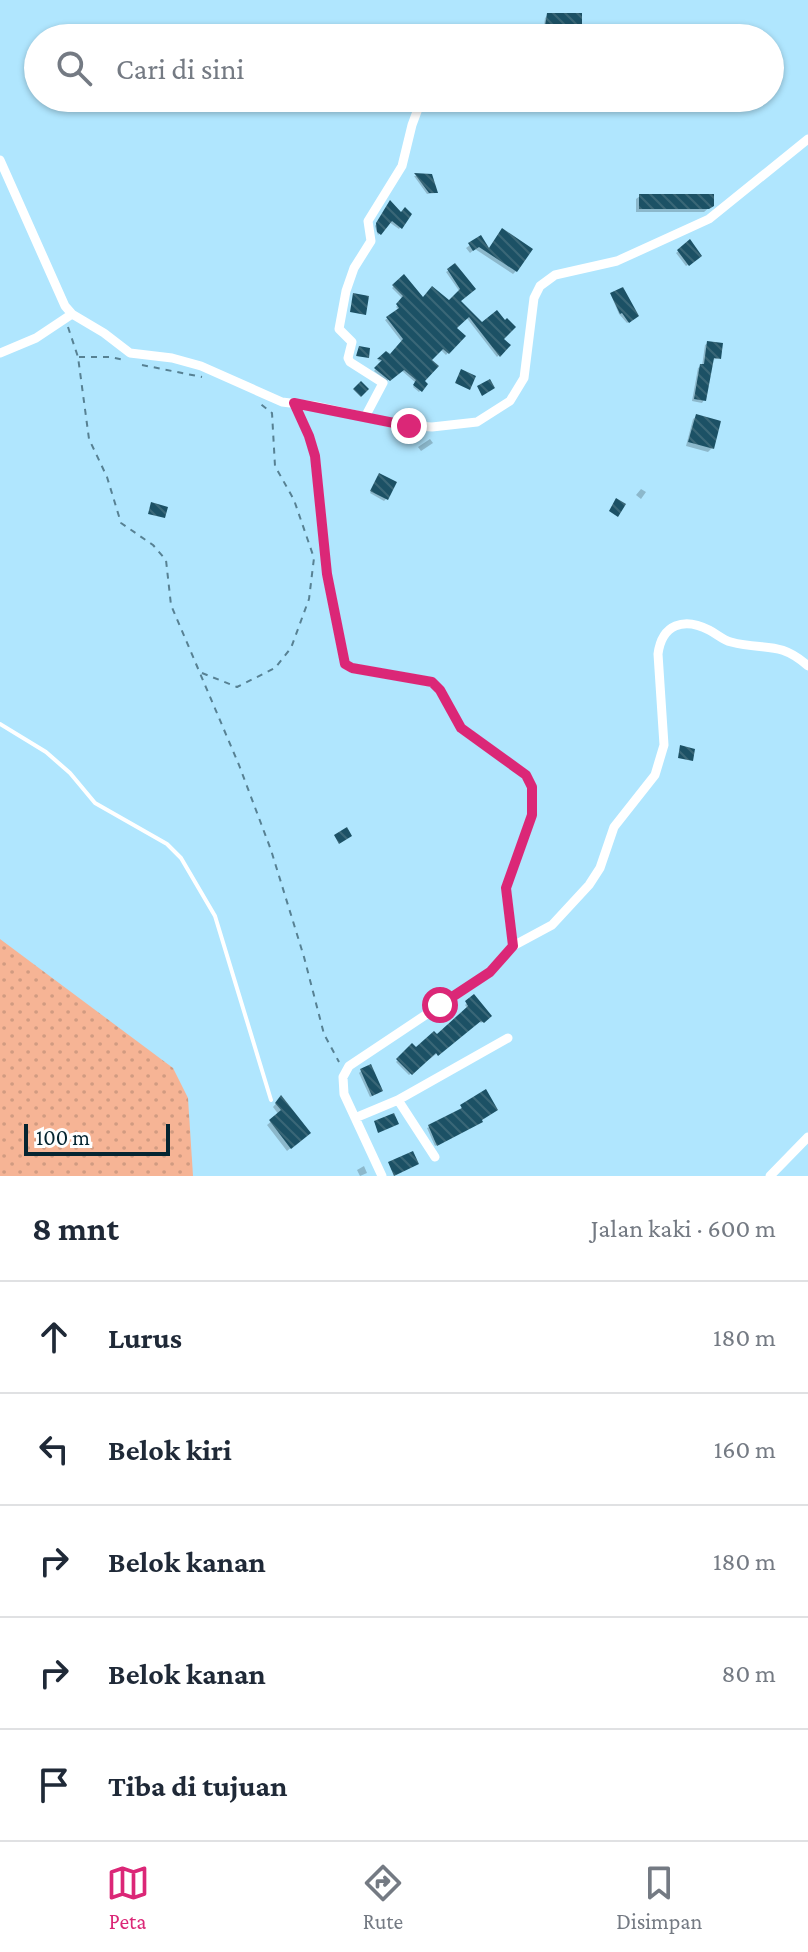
<!DOCTYPE html>
<html lang="id">
<meta charset="utf-8">
<style>
body{margin:0;font-family:"Crimson Pro",serif;background:#f6f6f7;color:#1f2937}
.scale{position:absolute;left:24px;bottom:20px;width:146px;box-sizing:border-box;padding-left:8px;border:4px solid #042430;border-top:0;font-size:22px;line-height:28px;white-space:nowrap;color:#042430;-webkit-text-stroke:6px #fefefe;paint-order:stroke}
.stop{position:absolute;width:24px;height:24px;margin:-18px;border:6px solid #db2777;border-radius:50%;background:#fff}
.stop.end{background:#db2777;border-color:#fff;box-shadow:0 2px 8px #0008}
.list{margin:0;padding:0;list-style:none}
h2{display:flex;justify-content:space-between;align-items:center;height:104px;margin:0;padding:0 32px;font-size:34px}
h2 small{font-size:26px;font-weight:400;color:#747a83}
.list li{display:grid;grid-template-columns:52px 1fr auto;gap:24px;align-items:center;box-sizing:border-box;height:112px;padding:0 32px;border-top:2px solid #e0e1e3}
.list b{display:block;font-size:30px;white-space:nowrap}
.list em{font-size:26px;font-style:normal;color:#747a83}
.icon{flex:none;width:44px;height:44px;fill:none;stroke:currentColor;stroke-width:2;stroke-linecap:round;stroke-linejoin:round}
.map{position:relative;flex:none;width:808px;height:1176px;overflow:hidden}
.search{position:absolute;background:#fff;box-shadow:0 2px 6px #0004;left:24px;right:24px;top:24px;height:88px;display:flex;align-items:center;gap:20px;box-sizing:border-box;padding:0 28px;border-radius:44px;color:#747a83;font-size:30px}
.sheet{height:664px;background:#fff}
nav{display:flex;justify-content:space-around;align-items:center;box-sizing:border-box;height:112px;border-top:2px solid #e0e1e3;background:#fff;font-size:22px;color:#747a83}
nav a{display:grid;justify-items:center;gap:4px}
nav .on{color:#db2777}
.map>svg:first-child{display:block}
</style>
<div class="map">
<svg width="808" height="1176" viewBox="0 0 808 1176">
<defs>
<pattern id="grass-dots" width="8" height="8" patternUnits="userSpaceOnUse" patternTransform="scale(2)"><rect width="8" height="8" fill="#f6b495"/><path d="M2 2h.1M6 6h.1" fill="none" stroke="#d19b81" stroke-width="1.8" stroke-linecap="round"/></pattern>
<pattern id="building-back-hatch" width="6" height="6" patternUnits="userSpaceOnUse" patternTransform="scale(2)"><rect width="6" height="6" fill="#1c5165"/><path d="M-1 5l2 2M0 0l6 6M5-1l2 2" fill="none" stroke="#3a6777"/></pattern>
</defs>
<rect width="100%" height="100%" fill="#b0e6fe"/>
<path fill="url(#grass-dots)" d="M 0,939 L 173,1068 L 188,1098 L 193,1176 L 0,1176 Z"/>
<path fill="#0003" d="M 548,15 L 580,34 L 578,36 L 543,35 L 545,18 Z
M 414,176 L 430,176 L 436,193 L 427,194 Z
M 640,196 L 712,205 L 704,212 L 636,212 L 636,199 Z
M 390,203 L 401,215 L 409,214 L 399,229 L 389,222 L 378,235 L 375,226 Z
M 480,238 L 488,250 L 516,271 L 513,274 L 475,249 L 470,253 L 466,248 Z
M 690,242 L 700,256 L 686,266 L 676,253 Z
M 455,266 L 473,289 L 458,301 L 481,324 L 508,345 L 497,357 L 466,317 L 454,328 L 463,336 L 446,355 L 440,349 L 429,360 L 422,382 L 425,384 L 419,392 L 413,387 L 416,383 L 401,370 L 387,381 L 374,371 L 383,361 L 378,361 L 386,354 L 390,357 L 402,342 L 385,320 L 399,310 L 396,307 L 403,299 L 392,288 L 404,277 L 423,300 L 449,303 L 460,292 L 446,272 Z
M 611,295 L 636,316 L 627,323 L 619,314 Z
M 708,343 L 719,358 L 712,360 L 704,400 L 702,403 L 692,401 L 698,368 L 702,366 L 705,345 Z
M 697,416 L 712,448 L 708,452 L 686,446 L 693,419 Z
M 430,439 L 433,443 L 421,451 L 418,447 Z
M 378,478 L 386,499 L 384,501 L 370,493 Z
M 641,489 L 646,492 L 641,499 L 636,495 Z
M 474,997 L 490,1015 L 481,1023 L 479,1021 L 409,1075 L 396,1062 L 412,1046 L 416,1050 L 436,1036 L 468,1009 L 465,1005 Z
M 361,1071 L 379,1093 L 370,1097 L 359,1073 Z
M 281,1098 L 305,1136 L 287,1151 L 267,1125 L 279,1115 L 273,1107 Z
M 461,1106 L 494,1112 L 435,1146 L 427,1128 L 461,1111 Z
M 364,1166 L 367,1173 L 360,1176 L 357,1170 Z"/>
<path fill="url(#building-back-hatch)" d="M 547,13 L 582,13 L 582,34 L 544,33 Z
M 414,173 L 432,174 L 438,193 L 429,193 Z
M 639,194 L 714,194 L 714,206 L 709,209 L 639,209 Z
M 390,200 L 401,212 L 405,207 L 412,214 L 402,229 L 392,221 L 381,235 L 377,232 L 376,223 Z
M 502,228 L 533,249 L 517,272 L 479,247 L 473,251 L 468,243 L 481,235 L 489,248 Z
M 690,239 L 702,256 L 689,266 L 677,250 Z
M 455,263 L 476,289 L 461,301 L 482,322 L 497,310 L 505,320 L 507,318 L 516,327 L 504,339 L 511,345 L 500,357 L 469,317 L 457,328 L 466,336 L 449,354 L 443,349 L 432,360 L 439,366 L 425,381 L 428,384 L 422,392 L 413,385 L 416,380 L 404,370 L 390,381 L 374,368 L 382,360 L 377,359 L 386,351 L 390,354 L 403,339 L 386,317 L 399,308 L 396,304 L 403,296 L 392,285 L 404,274 L 423,297 L 432,286 L 449,300 L 460,289 L 447,269 Z
M 623,287 L 639,316 L 629,323 L 622,313 L 620,314 L 610,293 Z
M 353,293 L 369,296 L 366,315 L 350,312 Z
M 707,341 L 723,343 L 721,359 L 714,358 L 706,401 L 694,399 L 700,364 L 704,364 Z
M 359,346 L 370,348 L 369,358 L 356,356 Z
M 461,369 L 476,376 L 470,390 L 455,383 Z
M 490,379 L 495,388 L 482,396 L 477,386 Z
M 361,381 L 369,389 L 361,397 L 353,389 Z
M 696,414 L 721,421 L 714,449 L 688,442 Z
M 379,473 L 397,482 L 388,500 L 370,491 Z
M 616,498 L 626,504 L 618,517 L 609,511 Z
M 151,502 L 168,507 L 165,518 L 148,514 Z
M 680,745 L 695,749 L 693,761 L 678,758 Z
M 347,827 L 352,836 L 339,844 L 334,835 Z
M 474,994 L 492,1016 L 484,1023 L 481,1021 L 438,1056 L 436,1053 L 412,1075 L 396,1059 L 412,1043 L 416,1047 L 434,1031 L 437,1034 L 468,1006 L 465,1001 Z
M 371,1064 L 383,1091 L 372,1096 L 360,1069 Z
M 486,1089 L 498,1110 L 482,1120 L 483,1122 L 437,1146 L 428,1125 L 462,1108 L 460,1105 Z
M 281,1095 L 311,1133 L 291,1149 L 269,1120 L 281,1110 L 275,1103 Z
M 394,1113 L 399,1124 L 378,1133 L 374,1121 Z
M 413,1151 L 419,1164 L 394,1176 L 388,1162 Z"/>
<g fill="none" stroke-linecap="round" stroke-linejoin="round">
<path stroke="#578193" stroke-width="2" stroke-dasharray="6 6" stroke-linecap="butt" d="M 68,327 L 78,357 L 89,439 L 107,477 L 121,523 L 153,545 L 166,560 L 171,605 L 239,765 L 271,850 L 304,957 L 324,1034 L 339,1062
M 79,357 L 110,357 L 124,360
M 142,365 L 202,377
M 202,673 L 237,687 L 275,668 L 291,648 L 309,599 L 314,558 L 294,500 L 275,466 L 272,413 L 258,402"/>
<path stroke="#fff" stroke-width="4" d="M 0,724 L 46,752 L 70,773 L 95,803 L 167,844 L 181,858 L 215,916 L 271,1100"/>
<path stroke="#fff" stroke-width="9" d="M 0,160 L 65,306 L 72,314 L 104,333 L 130,353 L 172,358 L 201,366 L 282,402 L 315,406 L 401,425 L 432,427 L 477,422 L 510,401 L 524,378 L 534,298 L 540,286 L 555,275 L 617,261 L 709,219 L 808,139
M 0,353 L 36,338 L 72,314
M 294,403 L 309,436 L 315,456 L 327,574 L 345,664 L 352,668 L 432,682 L 440,690 L 461,728 L 526,775 L 532,787 L 532,815 L 506,888 L 513,946 L 490,972 L 349,1066 L 343,1077 L 344,1094 L 382,1176
M 365,417 L 383,383 L 350,362 L 348,358 L 352,342 L 339,329 L 346,291 L 354,268 L 371,241 L 368,221 L 402,166 L 412,125 L 422,98
M 513,946 L 552,925 L 589,885 L 600,868 L 614,827 L 655,775 L 664,745 L 658,654 C 662,624 684,617 709,630 C 717,634 723,640 731,642 C 764,651 779,640 808,666
M 398,1100 L 435,1157
M 355,1118 L 398,1100 L 508,1038
M 770,1176 L 808,1137"/>
</g>
<g fill="none" stroke-linecap="round" stroke-linejoin="round">
<path stroke="#db2777" stroke-width="10" d="M 409,426 L 294,403 L 309,436 L 315,456 L 327,574 L 345,664 L 352,668 L 432,682 L 440,690 L 461,728 L 526,775 L 532,787 L 532,815 L 506,888 L 513,946 L 490,972 L 440,1005"/>
</g>
</svg>
<div class="scale">100 m</div>
<div class="stop" style="left:440px;top:1005px"></div>
<div class="stop end" style="left:409px;top:426px"></div>
<div class="search"><svg class="icon" aria-label="search" viewBox="0 0 24 24"><circle cx="10" cy="10" r="6"/><path d="M15 15l6 6"/></svg>Cari di sini</div>
</div>
<section class="sheet">
<h2>8 mnt<small>Jalan kaki · 600 m</small></h2>
<ul class="list">
<li><svg class="icon" aria-label="ahead" viewBox="0 0 24 24"><path d="M12 20V5M6 11l6-6 6 6"/></svg><div><b>Lurus</b></div><em>180 m</em></li>
<li><svg class="icon" aria-label="left" viewBox="0 0 24 24"><path d="M17 20v-9H6M10 6l-5 5 5 5"/></svg><div><b>Belok kiri</b></div><em>160 m</em></li>
<li><svg class="icon" aria-label="right" viewBox="0 0 24 24"><path d="M7 20v-9h11M14 6l5 5-5 5"/></svg><div><b>Belok kanan</b></div><em>180 m</em></li>
<li><svg class="icon" aria-label="right" viewBox="0 0 24 24"><path d="M7 20v-9h11M14 6l5 5-5 5"/></svg><div><b>Belok kanan</b></div><em>80 m</em></li>
<li><svg class="icon" aria-label="arrive" viewBox="0 0 24 24"><path d="M6 21V4h12l-3 4 3 4H6"/></svg><div><b>Tiba di tujuan</b></div></li>
</ul>
</section>
<nav>
<a class="on"><svg class="icon" aria-label="map" viewBox="0 0 24 24"><path d="M3 6l6-2 6 2 6-2v14l-6 2-6-2-6 2zM9 4v14M15 6v14"/></svg>Peta</a>
<a><svg class="icon" aria-label="directions" viewBox="0 0 24 24"><path d="M12 3l9 9-9 9-9-9zM9 14v-3h6M13 9l2 2-2 2"/></svg>Rute</a>
<a><svg class="icon" aria-label="saved" viewBox="0 0 24 24"><path d="M7 4h10v16l-5-4-5 4z"/></svg>Disimpan</a>
</nav>
